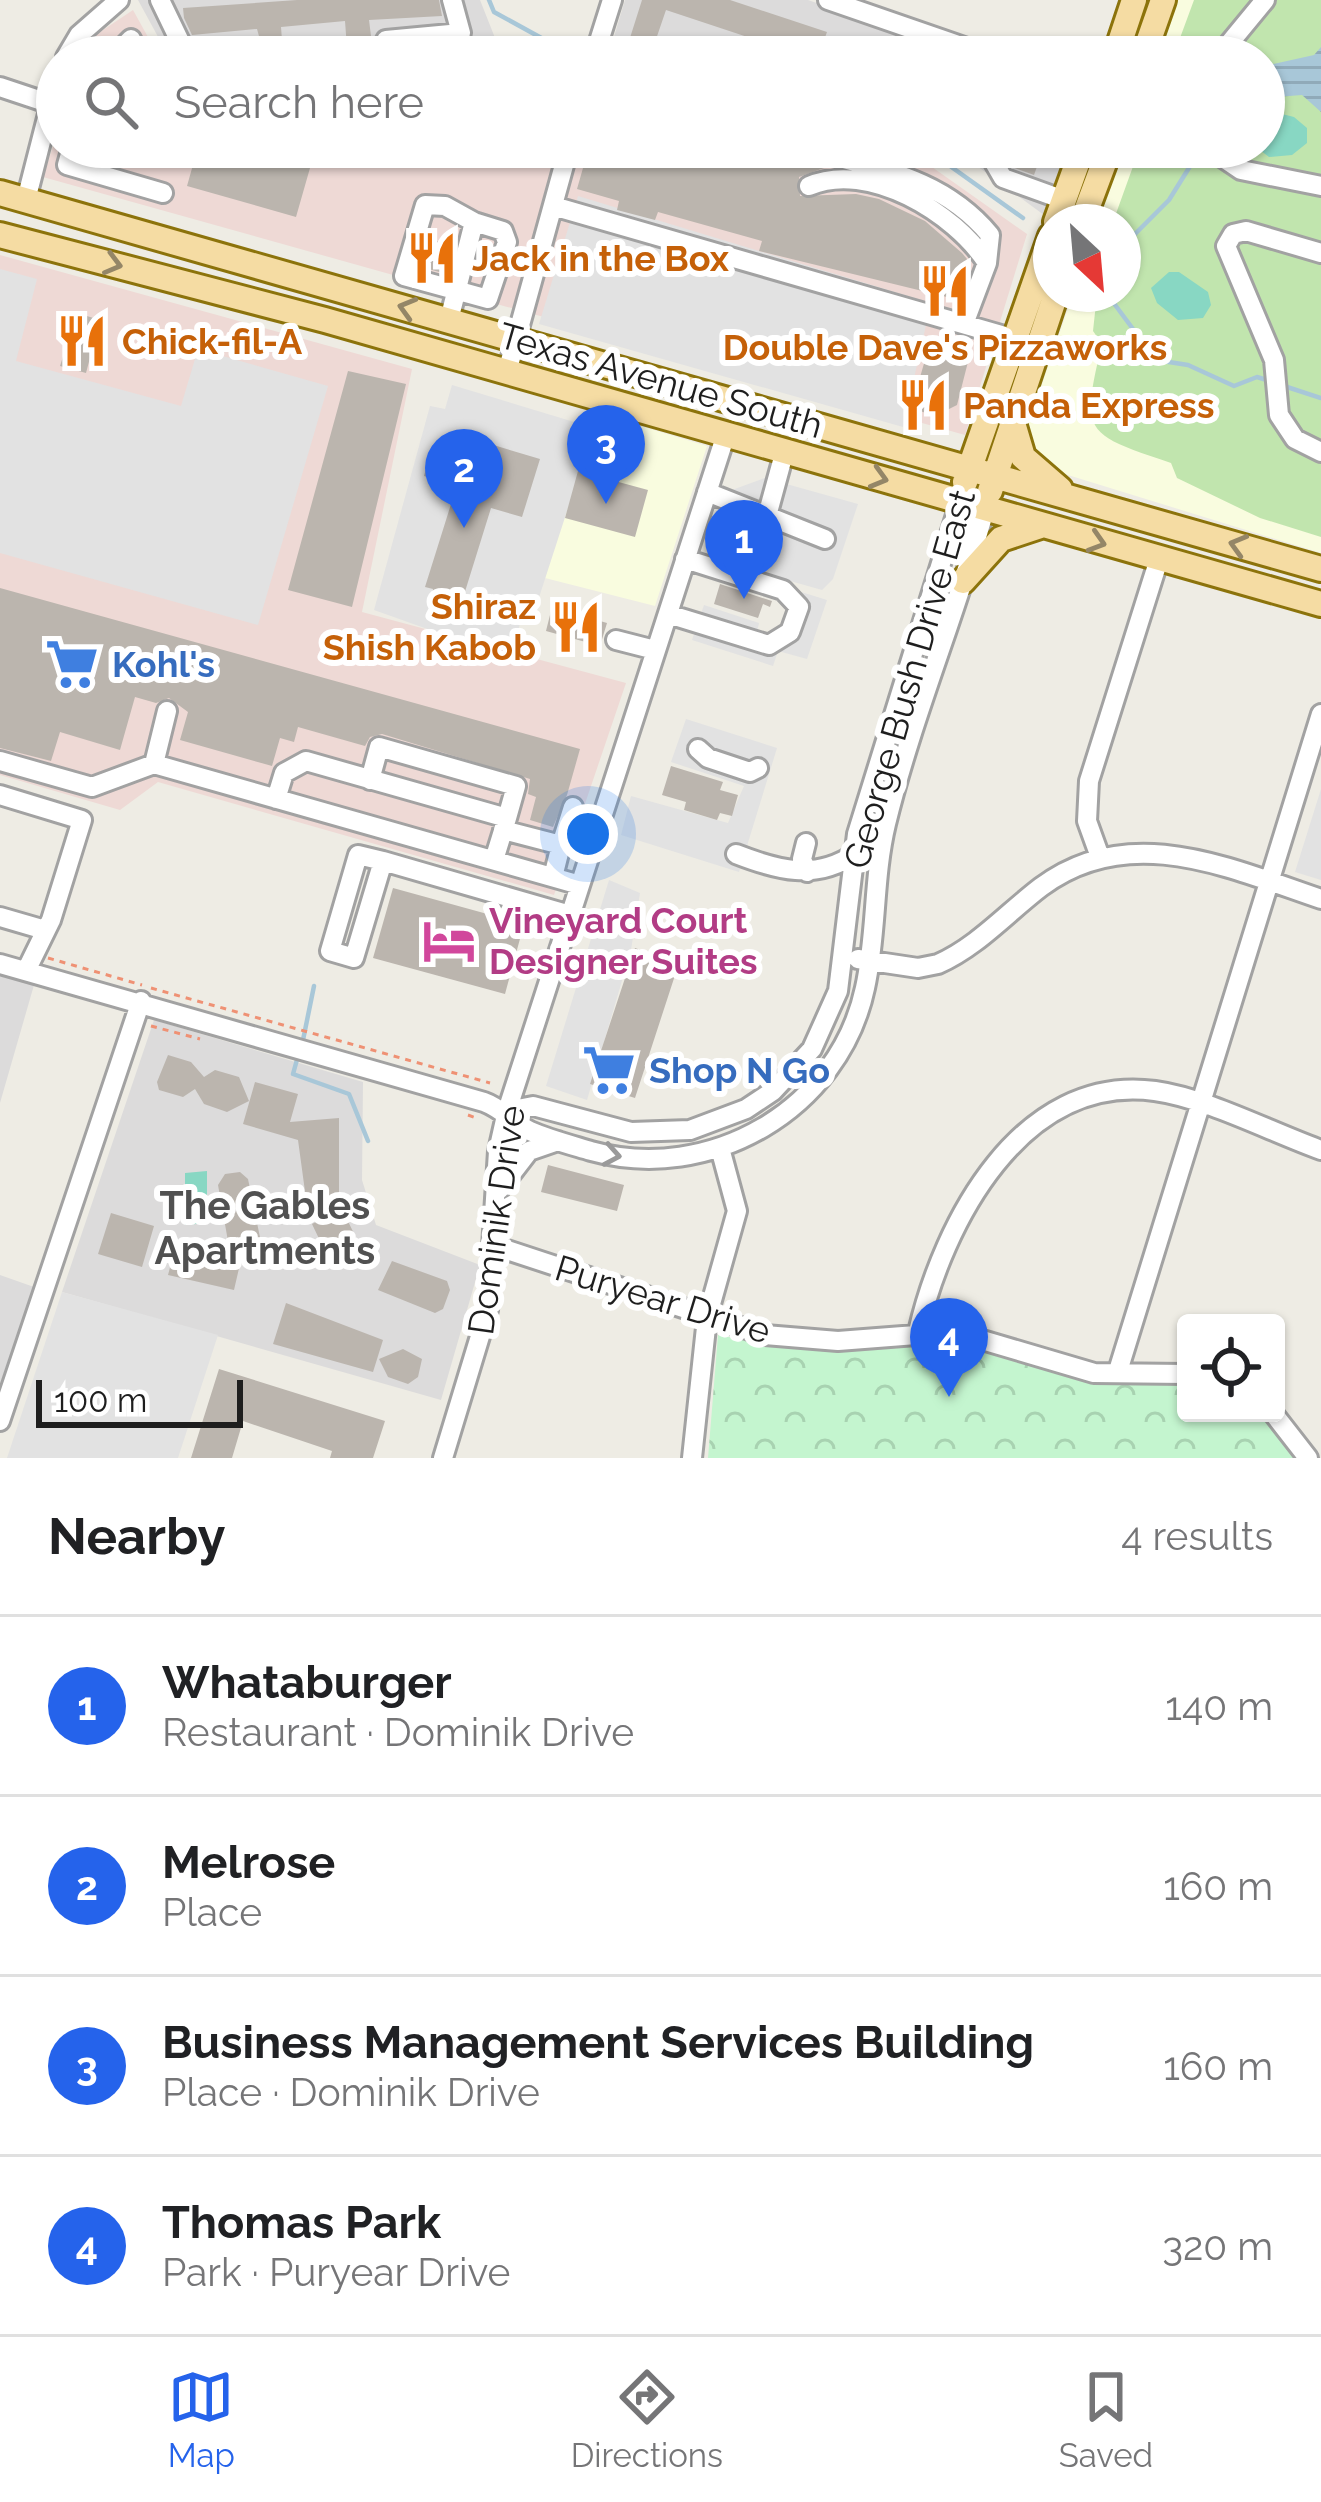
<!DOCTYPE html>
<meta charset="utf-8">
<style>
body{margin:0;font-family:Raleway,sans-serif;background:#f6f6f6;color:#202124}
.controls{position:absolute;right:36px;bottom:36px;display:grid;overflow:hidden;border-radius:12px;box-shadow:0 3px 9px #0004}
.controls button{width:108px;height:108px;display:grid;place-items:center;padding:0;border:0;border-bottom:3px solid #e0e0e0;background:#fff;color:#202124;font:60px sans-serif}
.compass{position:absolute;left:1033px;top:204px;width:108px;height:108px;border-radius:50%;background:#fff;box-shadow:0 3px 9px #0004;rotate:154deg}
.scale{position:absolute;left:36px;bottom:30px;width:207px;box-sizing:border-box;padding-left:12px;border:6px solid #1e1e1e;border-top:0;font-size:33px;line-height:42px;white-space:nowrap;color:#1e1e1e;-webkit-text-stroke:9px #fff;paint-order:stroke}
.you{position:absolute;left:588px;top:834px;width:42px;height:42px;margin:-30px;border:9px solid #fff;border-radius:50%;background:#1a73e8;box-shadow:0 0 0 18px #1a73e833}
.badge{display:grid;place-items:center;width:78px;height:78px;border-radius:50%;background:#2563eb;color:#fff;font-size:39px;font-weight:700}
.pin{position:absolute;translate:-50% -99px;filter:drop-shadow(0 3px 6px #0008)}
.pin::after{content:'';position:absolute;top:63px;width:42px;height:36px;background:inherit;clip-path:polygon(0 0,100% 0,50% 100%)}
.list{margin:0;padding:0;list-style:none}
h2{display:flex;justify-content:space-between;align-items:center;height:156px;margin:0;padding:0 48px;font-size:51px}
h2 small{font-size:39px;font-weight:400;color:#757577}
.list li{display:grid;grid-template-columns:78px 1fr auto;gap:36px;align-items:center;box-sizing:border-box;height:180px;padding:0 48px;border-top:3px solid #e0e0e0}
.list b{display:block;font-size:45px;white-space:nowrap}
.list p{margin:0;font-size:39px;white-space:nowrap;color:#757577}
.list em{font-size:39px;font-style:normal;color:#757577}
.icon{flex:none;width:66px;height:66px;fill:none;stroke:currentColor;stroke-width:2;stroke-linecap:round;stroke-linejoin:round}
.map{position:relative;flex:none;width:1321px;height:1458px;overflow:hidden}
.search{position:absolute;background:#fff;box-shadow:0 3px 9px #0004;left:36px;right:36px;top:36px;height:132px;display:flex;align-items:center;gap:30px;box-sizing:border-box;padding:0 42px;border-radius:66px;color:#757577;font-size:45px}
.sheet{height:876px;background:#fff}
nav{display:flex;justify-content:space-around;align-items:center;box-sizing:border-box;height:168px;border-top:3px solid #e0e0e0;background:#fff;font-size:33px;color:#757577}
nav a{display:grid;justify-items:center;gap:6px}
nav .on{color:#2563eb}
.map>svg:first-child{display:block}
</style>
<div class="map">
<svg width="1321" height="1458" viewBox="0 0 1321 1458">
<defs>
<pattern id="park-crowns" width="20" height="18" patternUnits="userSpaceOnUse" patternTransform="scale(3)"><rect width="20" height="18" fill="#c4f5cf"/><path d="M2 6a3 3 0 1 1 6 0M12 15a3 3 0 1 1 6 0" fill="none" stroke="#a8d2b1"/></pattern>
<pattern id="water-rules" width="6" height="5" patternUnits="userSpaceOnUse" patternTransform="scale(3)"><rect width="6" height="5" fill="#a8c7d8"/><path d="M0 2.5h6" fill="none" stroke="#90aab9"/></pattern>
</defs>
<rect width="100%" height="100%" fill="#eeece4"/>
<path fill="#dcdbdb" d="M 138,0 L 480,0 L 499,48 L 399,57 L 169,57 Z
M 625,0 L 808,0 L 971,57 L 634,57 L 610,50 Z
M 931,147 L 1067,147 L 1044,215 L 966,158 Z
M 0,976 L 34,985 L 0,1103 Z
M 154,1020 L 363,1082 L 362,1180 L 376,1225 L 480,1265 L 441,1400 L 62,1292 Z
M 0,1275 L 34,1287 L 0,1384 Z"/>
<path fill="#eed9d5" d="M 133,10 L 159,57 L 82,57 L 88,40 Z
M 57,134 L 57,147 L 876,147 L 922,160 L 1027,234 L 965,435 L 43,177 Z
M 0,255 L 412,369 L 362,612 L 626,683 L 554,895 L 158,782 L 120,810 L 0,775 Z"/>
<path fill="#f9fcdf" d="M 1176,0 L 1321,0 L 1321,553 L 1042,467 L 1025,433 L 1073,294 L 1123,294 L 1123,222 L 1098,222 L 1124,147 L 1264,147 L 1264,57 L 1156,57 Z
M 591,411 L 707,446 L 655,606 L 545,578 Z"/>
<path fill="#c1e5ae" d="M 1194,0 L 1321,0 L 1321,537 L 1260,518 L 1177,478 L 1171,463 C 1085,434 1080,435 1102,344 L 1093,331 L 1097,294 L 1123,294 L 1123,222 L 1113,222 L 1140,147 L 1264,147 L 1264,57 L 1173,57 Z"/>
<path fill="url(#park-crowns)" d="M 718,1335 L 778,1346 L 957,1338 L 1101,1376 L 1186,1380 L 1186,1413 L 1270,1413 L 1301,1458 L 708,1458 Z"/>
<path fill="#88d7c3" d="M 1274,112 L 1294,117 L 1307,128 L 1307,143 L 1292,155 L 1269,157 L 1256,147 L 1264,147 L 1264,118 Z
M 1169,272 L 1179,272 L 1208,292 L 1211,305 L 1203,318 L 1178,320 L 1157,303 L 1151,288 Z
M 207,1171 L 207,1223 L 185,1225 L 185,1173 Z"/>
<path fill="#e2e2e2" d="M 578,196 L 931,303 L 903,427 L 539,324 Z
M 0,269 L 37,279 L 16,361 L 181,406 L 198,349 L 328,386 L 258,625 L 0,553 Z
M 452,385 L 594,428 L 532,619 L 521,620 L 513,649 L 433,631 L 374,610 L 430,406 L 445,409 Z
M 765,478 L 858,504 L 833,579 L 822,590 L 741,567 L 747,542 L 727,509 L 732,490 Z
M 798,591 L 827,600 L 807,659 L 778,651 L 773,666 L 692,640 L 704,605 L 759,623 L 757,632 L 782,637 Z
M 686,719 L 777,748 L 739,872 L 621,835 L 631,796 L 728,823 L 744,786 L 671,762 Z
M 1321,789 L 1321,880 L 1295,872 Z
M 609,880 L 640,893 L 631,950 L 587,1100 L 546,1086 Z
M 62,1292 L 218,1335 L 178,1458 L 7,1458 Z"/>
<path fill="url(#water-rules)" d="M 1321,47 L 1321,112 L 1302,95 L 1264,98 L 1264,66 L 1314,55 Z"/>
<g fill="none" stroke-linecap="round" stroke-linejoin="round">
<path stroke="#a8c7d8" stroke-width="4.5" d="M 489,0 L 494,12 L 556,46 L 589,55
M 912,147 L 929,151 L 1023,218
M 1123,246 L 1169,200 L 1197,155
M 1107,294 L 1156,360 L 1188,365 L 1234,386 L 1257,377 L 1270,381
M 1281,385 L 1321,398
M 302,1045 L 314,986
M 298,1056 L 293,1074 L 349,1094 L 368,1141"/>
</g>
<path fill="#bbb5ae" d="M 297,0 L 439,0 L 442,16 L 369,20 L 372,44 L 347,48 L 345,21 L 281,27 L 283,53 L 264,54 L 257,29 L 192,35 L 184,18 L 183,8 Z
M 642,0 L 730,0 L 827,32 L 818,57 L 808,57 L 666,10 L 653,48 L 629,41 Z
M 846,38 L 895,55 L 894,57 L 840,57 Z
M 123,147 L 159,147 L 156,159 Z
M 198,147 L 251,152 L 252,147 L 316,147 L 296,217 L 187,186 Z
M 589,147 L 759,147 L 824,168 L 799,177 L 800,196 L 856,194 L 879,199 L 925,221 L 962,253 L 967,259 L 955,299 L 759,251 L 762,241 L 658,212 L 655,220 L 617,210 L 619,201 L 577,189 Z
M 1015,147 L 1044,147 L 1034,175 L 1012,167 Z
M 429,239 L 451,245 L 443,273 L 421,267 Z
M 77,313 L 100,320 L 86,373 L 60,366 Z
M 930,343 L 970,354 L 957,405 L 935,416 L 911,408 Z
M 348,371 L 406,384 L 352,607 L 288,590 Z
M 470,438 L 540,459 L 522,517 L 491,508 L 463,598 L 457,595 L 455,602 L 432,595 L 433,589 L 425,587 L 457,485 L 424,476 L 428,461 L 460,470 Z
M 578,471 L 648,490 L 635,537 L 565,518 Z
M 720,584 L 772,601 L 770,607 L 763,604 L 758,618 L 714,604 Z
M 0,588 L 580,749 L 567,795 L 553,827 L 530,820 L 536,797 L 528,794 L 530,779 L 382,734 L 370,737 L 365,746 L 298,727 L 294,742 L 280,738 L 272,766 L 180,740 L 188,712 L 169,698 L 156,703 L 135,697 L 120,750 L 60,732 L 51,761 L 0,748 Z
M 552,607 L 607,623 L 600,646 L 546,631 Z
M 671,766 L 723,782 L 720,790 L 738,795 L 732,816 L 720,813 L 717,820 L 684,810 L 686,802 L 662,795 Z
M 393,888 L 524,924 L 505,994 L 373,958 Z
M 635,948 L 679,963 L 635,1098 L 590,1084 Z
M 168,1055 L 191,1062 L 204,1077 L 215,1070 L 239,1077 L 249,1101 L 227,1112 L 204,1104 L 195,1089 L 183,1097 L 159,1090 L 157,1082 Z
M 255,1082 L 298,1094 L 290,1122 L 339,1118 L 339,1202 L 307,1206 L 298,1140 L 243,1124 Z
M 548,1165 L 624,1185 L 617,1211 L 541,1192 Z
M 240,1172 L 248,1179 L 262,1247 L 243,1251 L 234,1290 L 168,1275 L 176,1245 L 231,1258 L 218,1185 L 225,1174 Z
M 342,1209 L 363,1252 L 333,1268 L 312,1224 Z
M 111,1213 L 154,1226 L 142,1267 L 98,1254 Z
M 392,1261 L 447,1281 L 450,1290 L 443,1309 L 435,1313 L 378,1290 Z
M 286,1303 L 383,1340 L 373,1372 L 273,1344 Z
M 403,1349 L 422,1359 L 418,1377 L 408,1384 L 388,1377 L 379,1359 Z
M 219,1369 L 385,1421 L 373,1458 L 330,1458 L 332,1451 L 243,1421 L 232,1458 L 191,1458 Z"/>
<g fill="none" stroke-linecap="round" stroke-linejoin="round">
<g stroke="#a2a2a2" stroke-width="24">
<path id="minor" d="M 160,0 L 185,52 L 252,49
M 828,0 L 993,57
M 386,40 L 461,33 L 452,0
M 66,57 L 79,35 L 119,0
M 113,57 L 131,39 L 140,57
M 594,57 L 612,0
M 1218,57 L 1265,0
M 0,87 L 51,104
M 72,147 L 67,165 L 163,193
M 800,147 C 872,169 939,174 990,235 L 987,263 L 964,324
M 985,147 L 1003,178 L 1064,200
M 1207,147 L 1241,170 L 1321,186
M 809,186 C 868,160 955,213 987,263
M 26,200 L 57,79
M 553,206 L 1015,339
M 1321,253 L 1246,231 L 1233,234 L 1226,246 L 1274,360 L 1279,415 L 1295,439 L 1321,452
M 449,320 L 474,222 L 503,231 L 507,242 L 488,299 L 404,276 L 425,205 L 445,206 L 474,222
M 507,372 L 569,147
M 707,492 L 825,539
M 767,516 L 785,450
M 668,614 L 769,645 L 790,632 L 799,607 L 783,590 L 685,559
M 616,640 L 655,650
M 698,749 L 708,758 L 750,772 L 758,768
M 0,761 L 92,787 L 154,764 L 580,885
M 154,764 L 167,711
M 370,780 L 379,747 L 516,786 L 507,818
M 0,795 L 82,820 L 51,920 L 26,971
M 276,799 L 284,773 L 306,761 L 507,818 L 494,860
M 503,830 L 561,845 L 553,877
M 806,843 L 802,859 L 807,872
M 561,845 L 573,807
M 736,854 C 777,870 815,881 855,854
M 1100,857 L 1087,821 L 1089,781 L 1159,559
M 383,861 L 354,958 L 330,951 L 358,855 L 383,861 L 570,915
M 0,917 L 45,930
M 858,959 L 918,968 L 938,964 C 977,947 1008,912 1041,887 C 1129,821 1229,868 1321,899
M 0,964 L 484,1102 C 503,1109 513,1123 530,1131 C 548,1139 571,1145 591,1151 C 710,1184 839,1110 865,988 C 877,934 873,878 886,824 C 912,717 956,615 985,509
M 507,1111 L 533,1106 L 631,1132 L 690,1130 L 746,1109 L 773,1091 L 812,1049 L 838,991 L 857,834 L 960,502
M 499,1190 L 529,1151 L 558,1141
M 495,1246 L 765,1335 L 838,1341 L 955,1332 L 1094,1373 L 1186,1374
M 918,1332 C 943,1223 1021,1073 1155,1091 C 1206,1098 1271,1132 1321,1150
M 1118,1371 L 1321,714
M 1273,1413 L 1308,1458
M 0,1421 L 141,1001
M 443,1458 L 488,1310 L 498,1151 L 507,1111 L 726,434
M 692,1458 L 707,1318 L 737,1211 L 720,1148"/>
</g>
<g stroke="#8c730b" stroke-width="30">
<path id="major" d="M 1115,57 L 1134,0
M 1143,57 L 1163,0
M 0,193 L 1321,569
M 1056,222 L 1083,147
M 1082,222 L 1110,147
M 0,235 L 325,320 L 1321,604
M 1013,423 L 1023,457 L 1060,489
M 965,482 L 1051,236
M 990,491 L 1056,294
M 963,581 L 1001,539 L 1040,526"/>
</g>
<path stroke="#ef9174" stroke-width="3" stroke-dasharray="6 6" stroke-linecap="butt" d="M 48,958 L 142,985
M 151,988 L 490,1083
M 151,1026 L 200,1039
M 468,1115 L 479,1119"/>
<use href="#minor" stroke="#fff" stroke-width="18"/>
<use href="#major" stroke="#f5dca3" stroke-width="24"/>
</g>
<defs><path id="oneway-chevron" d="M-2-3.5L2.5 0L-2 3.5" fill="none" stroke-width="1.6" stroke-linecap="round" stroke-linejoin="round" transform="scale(3)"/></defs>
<g stroke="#948667">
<use href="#oneway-chevron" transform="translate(113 264) rotate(15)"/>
<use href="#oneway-chevron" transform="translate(407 308) rotate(-164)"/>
<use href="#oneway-chevron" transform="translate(879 478) rotate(16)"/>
<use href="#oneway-chevron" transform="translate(1097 542) rotate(17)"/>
<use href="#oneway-chevron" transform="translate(1238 545) rotate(-164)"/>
</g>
<use stroke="#9a9a9a" href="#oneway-chevron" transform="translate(612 1155) rotate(10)"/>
<defs>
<g id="restaurant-bare" transform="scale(4.14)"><path d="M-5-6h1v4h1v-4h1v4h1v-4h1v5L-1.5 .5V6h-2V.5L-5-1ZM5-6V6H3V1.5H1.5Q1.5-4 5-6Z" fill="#e8710a" stroke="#fff" stroke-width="2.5" paint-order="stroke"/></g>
<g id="supermarket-bare" transform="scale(4.14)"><path d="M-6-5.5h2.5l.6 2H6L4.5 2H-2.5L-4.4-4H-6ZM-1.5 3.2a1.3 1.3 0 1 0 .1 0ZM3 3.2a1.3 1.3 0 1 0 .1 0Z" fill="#3f7fe0" stroke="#fff" stroke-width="2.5" paint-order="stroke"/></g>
<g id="hotel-bare" transform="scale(4.14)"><path d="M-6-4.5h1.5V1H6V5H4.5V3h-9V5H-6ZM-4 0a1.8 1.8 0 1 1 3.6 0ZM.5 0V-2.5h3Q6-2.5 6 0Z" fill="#d1479c" stroke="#fff" stroke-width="2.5" paint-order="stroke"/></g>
</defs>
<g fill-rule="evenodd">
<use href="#restaurant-bare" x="432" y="258"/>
<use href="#restaurant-bare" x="945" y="291"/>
<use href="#restaurant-bare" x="82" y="341"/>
<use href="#restaurant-bare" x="923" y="405"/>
<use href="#restaurant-bare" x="576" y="627"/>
<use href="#supermarket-bare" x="72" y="664"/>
<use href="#hotel-bare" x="449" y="941"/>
<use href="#supermarket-bare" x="609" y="1070"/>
</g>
<g text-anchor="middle" stroke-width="12" stroke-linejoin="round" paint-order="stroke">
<g font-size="36" font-weight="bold" fill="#c56008" stroke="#fff" text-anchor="start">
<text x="472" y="271">Jack in the Box</text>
<text x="122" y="354">Chick-fil-A</text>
<text x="945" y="360" text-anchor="middle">Double Dave's Pizzaworks</text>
<text x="963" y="418">Panda Express</text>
<text x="536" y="619" text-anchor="end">Shiraz<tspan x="536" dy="41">Shish Kabob</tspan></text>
</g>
<g font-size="36" fill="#1e1e1e" stroke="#fff">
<text transform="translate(661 380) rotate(16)" y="13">Texas Avenue South</text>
<text transform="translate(909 679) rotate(-74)" y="13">George Bush Drive East</text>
<text transform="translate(496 1220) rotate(-82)" y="13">Dominik Drive</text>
<text transform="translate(663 1299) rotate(17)" y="13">Puryear Drive</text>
</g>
<g font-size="36" font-weight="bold" fill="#366cbe" stroke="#fff" text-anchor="start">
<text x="112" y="677">Kohl's</text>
<text x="649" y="1083">Shop N Go</text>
</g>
<g font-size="36" font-weight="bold" fill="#b23c85" stroke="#fff" text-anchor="start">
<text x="489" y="933">Vineyard Court<tspan x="489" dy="41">Designer Suites</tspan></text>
</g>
<g font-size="39" font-weight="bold" fill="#515151" stroke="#fff">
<text x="265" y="1219">The Gables<tspan x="265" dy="45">Apartments</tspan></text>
</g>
</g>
</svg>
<div class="controls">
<button><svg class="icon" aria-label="locate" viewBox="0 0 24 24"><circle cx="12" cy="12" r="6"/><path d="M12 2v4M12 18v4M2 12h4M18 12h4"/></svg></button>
</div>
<svg class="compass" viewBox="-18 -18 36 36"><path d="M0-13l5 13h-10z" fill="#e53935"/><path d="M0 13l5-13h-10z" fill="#757577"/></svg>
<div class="scale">100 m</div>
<div class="you"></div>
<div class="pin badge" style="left:744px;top:599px">1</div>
<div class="pin badge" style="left:464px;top:528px">2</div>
<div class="pin badge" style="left:606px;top:504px">3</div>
<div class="pin badge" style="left:949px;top:1397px">4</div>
<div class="search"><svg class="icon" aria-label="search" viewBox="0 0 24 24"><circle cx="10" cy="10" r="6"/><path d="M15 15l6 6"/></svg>Search here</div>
</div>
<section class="sheet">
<h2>Nearby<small>4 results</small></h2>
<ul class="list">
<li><span class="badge">1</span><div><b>Whataburger</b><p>Restaurant · Dominik Drive</p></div><em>140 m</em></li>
<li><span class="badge">2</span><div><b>Melrose</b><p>Place</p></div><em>160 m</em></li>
<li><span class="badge">3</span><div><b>Business Management Services Building</b><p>Place · Dominik Drive</p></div><em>160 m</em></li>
<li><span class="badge">4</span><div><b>Thomas Park</b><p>Park · Puryear Drive</p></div><em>320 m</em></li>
</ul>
</section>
<nav>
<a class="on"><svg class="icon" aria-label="map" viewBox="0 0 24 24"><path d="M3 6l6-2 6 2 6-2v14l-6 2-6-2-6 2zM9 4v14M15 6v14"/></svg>Map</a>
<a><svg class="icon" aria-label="directions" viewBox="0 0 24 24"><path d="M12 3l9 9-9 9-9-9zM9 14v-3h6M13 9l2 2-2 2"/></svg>Directions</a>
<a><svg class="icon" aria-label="saved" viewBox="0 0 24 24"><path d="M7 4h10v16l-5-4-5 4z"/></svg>Saved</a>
</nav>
